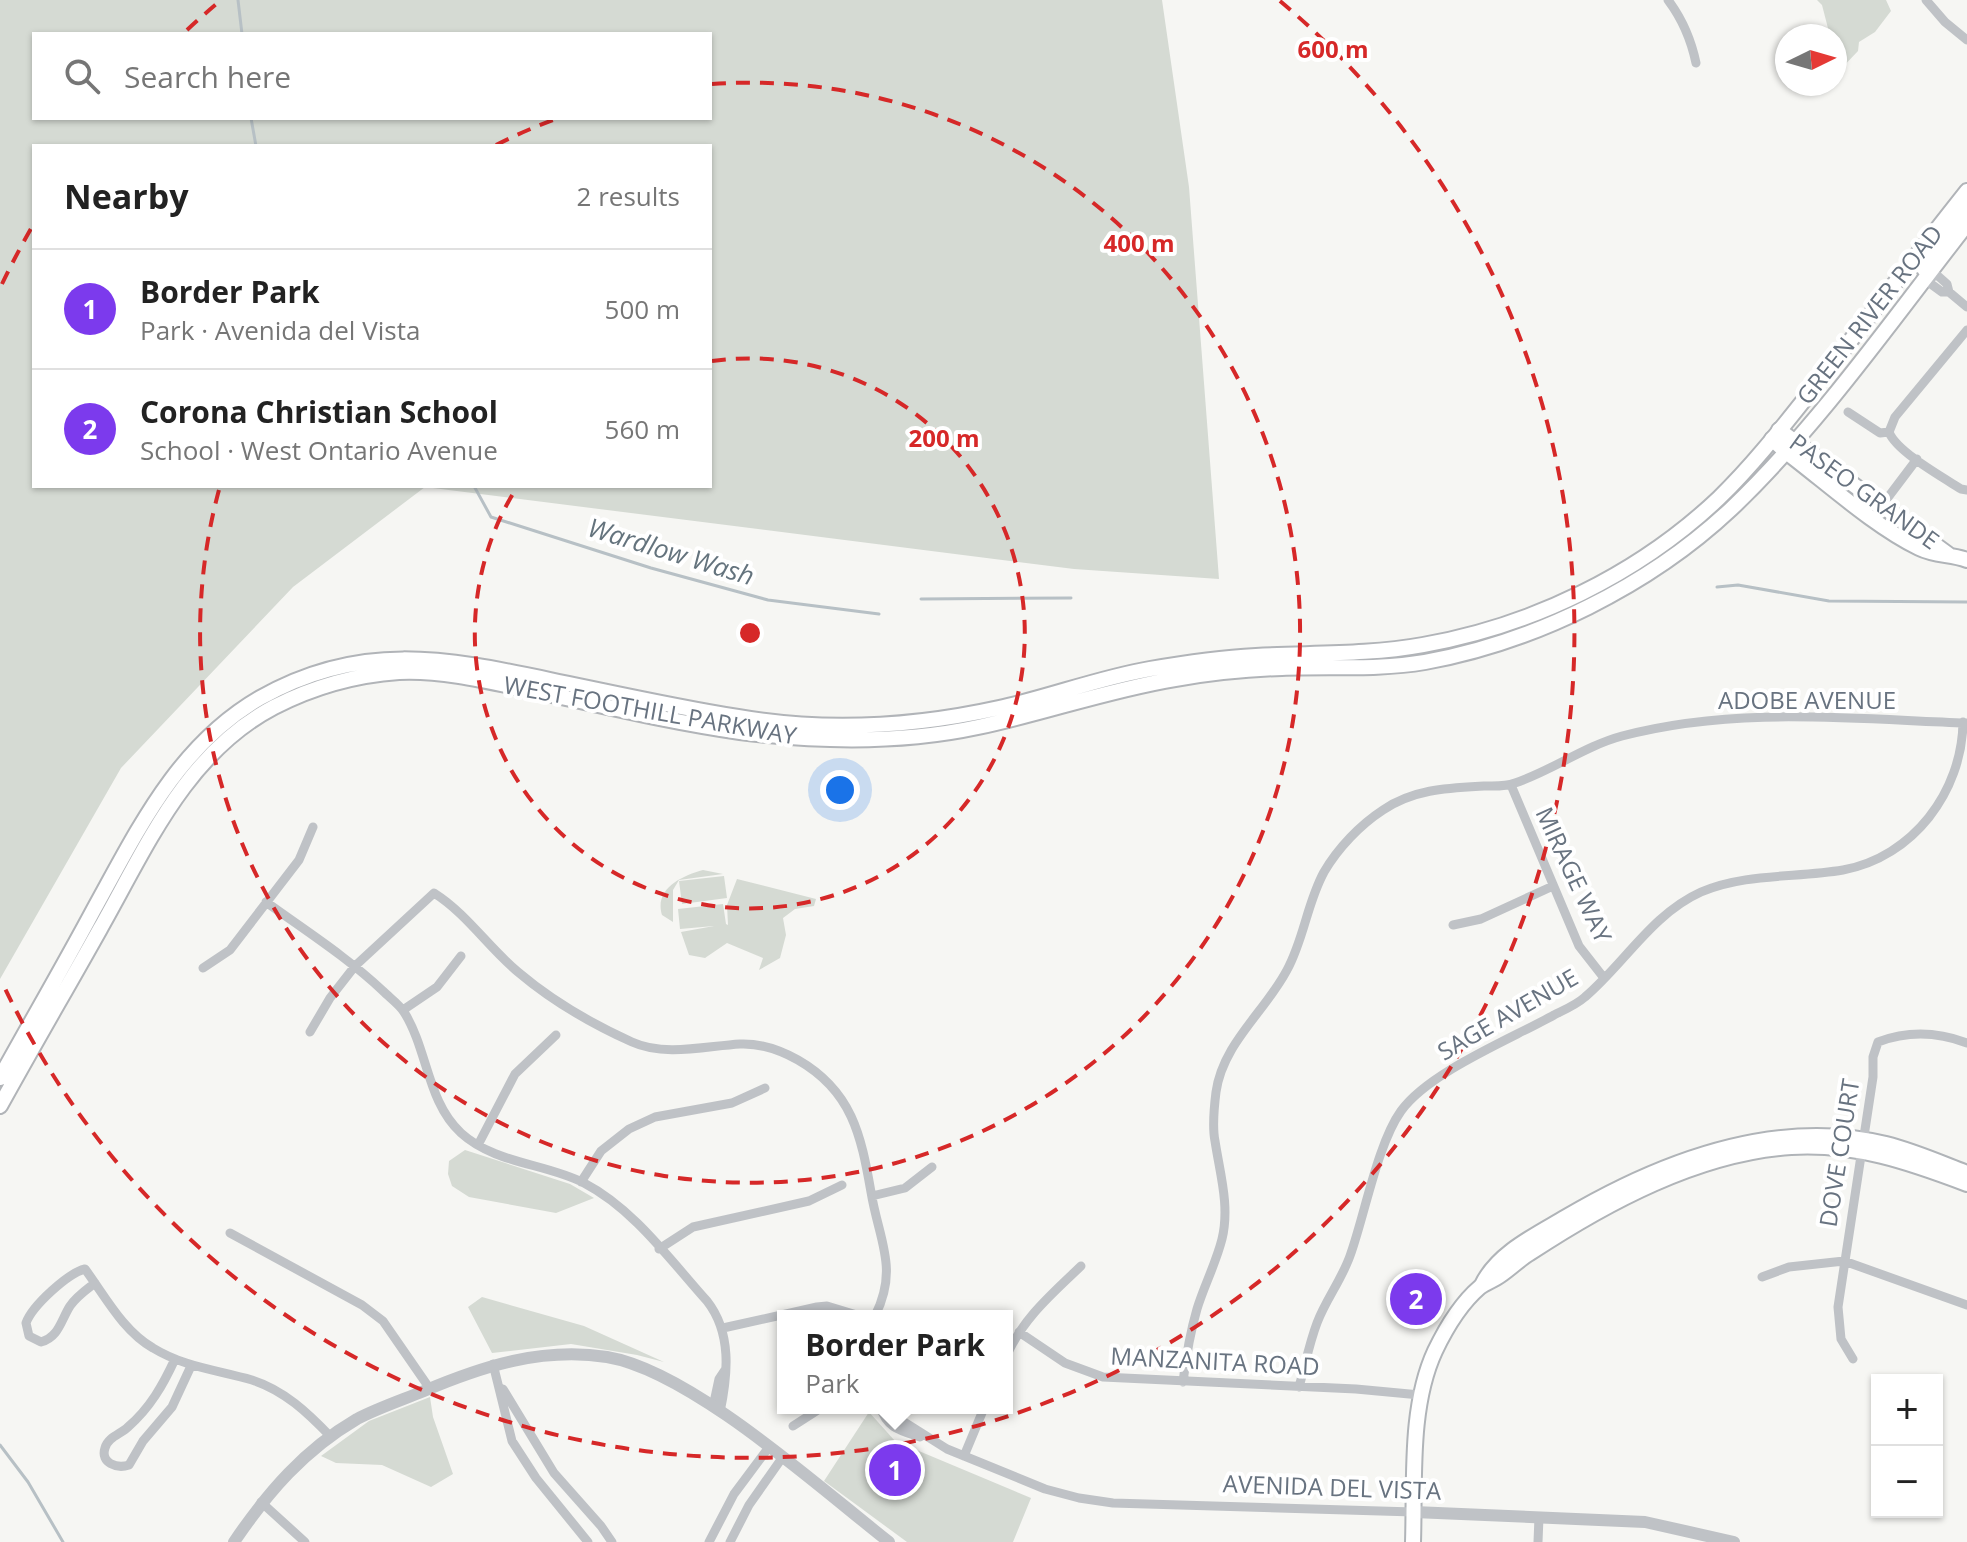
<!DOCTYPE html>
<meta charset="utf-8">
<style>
body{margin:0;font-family:"Open Sans",sans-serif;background:#f6f6f6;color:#222}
.controls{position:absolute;right:24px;bottom:24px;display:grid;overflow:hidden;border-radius:0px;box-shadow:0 2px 6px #0004}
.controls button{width:72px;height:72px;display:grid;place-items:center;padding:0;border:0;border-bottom:2px solid #e0e0e0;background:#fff;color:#222;font:40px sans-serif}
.compass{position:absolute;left:1775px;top:24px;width:72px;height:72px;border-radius:50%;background:#fff;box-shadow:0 2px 6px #0004;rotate:85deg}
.you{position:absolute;left:840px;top:790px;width:28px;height:28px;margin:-20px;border:6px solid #fff;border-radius:50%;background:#1a73e8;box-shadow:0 0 0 12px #1a73e833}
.badge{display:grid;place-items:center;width:52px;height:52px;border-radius:50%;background:#7c3aed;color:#fff;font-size:26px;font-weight:700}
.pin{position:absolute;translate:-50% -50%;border:4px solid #fff;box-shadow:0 2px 8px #0006}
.popup{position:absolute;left:777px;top:1310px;width:236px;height:104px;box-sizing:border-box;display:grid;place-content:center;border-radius:0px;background:#fff;filter:drop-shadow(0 2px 6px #0005);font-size:26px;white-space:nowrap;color:#767676}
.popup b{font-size:30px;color:#222}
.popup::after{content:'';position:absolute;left:50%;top:100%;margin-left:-16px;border:16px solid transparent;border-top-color:#fff}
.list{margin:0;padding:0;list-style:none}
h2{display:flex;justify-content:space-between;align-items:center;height:104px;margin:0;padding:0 32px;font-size:34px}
h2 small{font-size:26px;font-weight:400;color:#767676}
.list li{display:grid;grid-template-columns:52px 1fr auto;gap:24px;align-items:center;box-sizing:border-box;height:120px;padding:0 32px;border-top:2px solid #e0e0e0}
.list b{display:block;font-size:30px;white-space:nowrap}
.list p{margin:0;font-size:26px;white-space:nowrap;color:#767676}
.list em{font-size:26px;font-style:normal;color:#767676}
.icon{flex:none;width:44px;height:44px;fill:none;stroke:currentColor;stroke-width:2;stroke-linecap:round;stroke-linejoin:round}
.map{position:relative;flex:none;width:1967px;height:1542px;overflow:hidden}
.search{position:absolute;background:#fff;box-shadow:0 2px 6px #0004;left:32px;top:32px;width:680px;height:88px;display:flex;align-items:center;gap:20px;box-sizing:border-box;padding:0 28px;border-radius:0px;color:#767676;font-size:30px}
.panel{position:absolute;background:#fff;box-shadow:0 2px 6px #0004;left:32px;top:144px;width:680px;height:344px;border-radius:0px}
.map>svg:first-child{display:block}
</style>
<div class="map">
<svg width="1967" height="1542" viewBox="0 0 1967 1542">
<rect width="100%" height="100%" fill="#f6f6f3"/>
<path fill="#d5dad3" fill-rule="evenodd" d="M 0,0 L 1162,0 L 1189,187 L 1219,579 L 1074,569 L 425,487 L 293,587 L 121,768 L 0,979 ZM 710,34 L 710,118 L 34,118 L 34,34 ZM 34,146 L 710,146 L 710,486 L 34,486 Z
M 1817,0 L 1886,0 L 1891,11 L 1875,32 L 1859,42 L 1858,51 L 1838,72 L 1835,63 L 1835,36 L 1830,36 L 1822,5 Z
M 703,870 L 723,874 L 679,880 L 673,890 L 673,922 L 662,915 C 654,889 681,876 703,870 Z
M 724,876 L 727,898 L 682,904 L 679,881 Z
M 737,879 L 816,899 L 814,906 L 795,909 L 783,918 L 786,935 L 780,958 L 759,970 L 763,958 L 727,943 L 705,958 L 689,955 L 681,932 L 714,926 L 680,929 L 678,909 L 723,904 L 726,924 L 728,925 L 727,905 Z
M 465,1150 L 570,1184 L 594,1198 L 556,1213 L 469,1197 L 452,1186 L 448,1174 L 449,1161 Z
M 482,1297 L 584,1326 L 664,1362 L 637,1355 L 571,1344 L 492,1353 L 468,1307 Z
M 430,1397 L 433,1417 L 453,1474 L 431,1487 L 382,1465 L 336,1463 L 321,1456 L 369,1421 Z
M 869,1412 L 895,1441 L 1031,1498 L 1013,1542 L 907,1542 L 824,1481 Z"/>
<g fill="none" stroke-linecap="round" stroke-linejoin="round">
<path stroke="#b7c0c5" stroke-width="3" d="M 238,0 L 242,34
M 251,118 L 256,146
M 474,486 L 491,517 L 651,568 L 768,600 L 879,614
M 1717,587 L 1738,585 L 1829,601 L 1967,602
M 921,599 L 1071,598
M 0,1445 L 28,1482 L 63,1542"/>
<g stroke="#b0b4b8" stroke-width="18">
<path id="secondary" d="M 1779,430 L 1949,555
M 1772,439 L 1786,452 C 1827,483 1874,526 1919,548 C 1935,556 1951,554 1967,560
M 1482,1285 C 1497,1253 1536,1235 1566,1217 C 1661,1161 1775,1117 1886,1144 C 1914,1151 1941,1163 1967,1173
M 1413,1542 C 1415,1481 1409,1407 1435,1351 C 1446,1328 1460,1304 1480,1287 C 1485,1283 1491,1281 1496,1278 C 1508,1271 1518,1260 1530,1253 C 1606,1203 1698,1153 1791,1147 C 1854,1143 1909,1162 1967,1184"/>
</g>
<g stroke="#b1b4b8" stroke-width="18">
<path id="primary" d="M 1928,274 L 1924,269 L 1925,261 L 1967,206
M 0,1078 C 31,1022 63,967 93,911 C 138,830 177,746 260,698 C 360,641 445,658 550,680 C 613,693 675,707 738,717 C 825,732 913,727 999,708 C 1050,697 1098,678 1150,669 C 1185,663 1221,658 1256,656 C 1312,653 1368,655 1423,645 C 1532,626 1639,574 1719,498 C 1756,462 1788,420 1820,380 C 1869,317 1917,254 1967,191
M 0,1106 C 33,1046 67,988 100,929 C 147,846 186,753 274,707 C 313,687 355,675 399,672 C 443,670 487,681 529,690 C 599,705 670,722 740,732 C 819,742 899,744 978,727 C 1044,713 1108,690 1175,679 C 1210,673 1246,669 1282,668 C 1329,666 1378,670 1425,662 C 1535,642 1649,586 1731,509 C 1818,426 1893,319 1967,224"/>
</g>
<path stroke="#bfc2c6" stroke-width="9" d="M 1668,0 C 1683,20 1691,39 1696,63
M 1926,0 L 1945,22 L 1967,40
M 1930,276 L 1938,276 L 1947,284 L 1949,292 L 1967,307
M 1930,276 L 1931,284 L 1942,292 L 1949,292
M 1848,412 L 1880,433 L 1889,432
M 1889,432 L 1895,417 L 1967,330
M 1889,432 C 1896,451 1942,477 1961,489 L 1967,490
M 1883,504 L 1917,459
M 1511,785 L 1579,946 L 1604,978
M 266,902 C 306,931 347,957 383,991 C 390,998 399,1004 404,1012 C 428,1050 427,1102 461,1133 C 495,1164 545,1163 584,1183 C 634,1209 670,1260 707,1301 C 732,1333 728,1374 720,1412
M 1453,925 L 1481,919 L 1553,886
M 203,968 L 230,950 L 299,860 L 313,827
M 403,1010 L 437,987 L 461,956
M 310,1032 L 330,998 L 355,966 L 434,893 C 467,914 488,947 518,972 C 551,1000 592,1024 632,1042 C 665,1057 706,1046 740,1044 C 762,1043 780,1050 798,1060 C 852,1091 861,1135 871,1192 C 879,1241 899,1268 875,1316
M 478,1145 L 515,1074 L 556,1035
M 581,1182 L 601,1151 L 629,1129 L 655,1117 L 732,1103 L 765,1088
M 872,1196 L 905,1188 L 932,1167
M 230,1233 L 362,1305 L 383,1321 L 430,1389
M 659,1249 L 693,1227 L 809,1201 L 842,1185
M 1762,1277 L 1789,1267 L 1844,1261 L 1967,1305
M 95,1283 C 86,1290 77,1296 70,1306 C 61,1320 59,1337 41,1342 L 29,1336 L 26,1323 C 32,1306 68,1273 85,1269 C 105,1296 123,1331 153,1348 C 184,1367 217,1370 252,1380 C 284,1390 308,1413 331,1437
M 723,1328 L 817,1307 L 827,1306 L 860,1316
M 1019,1332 L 1065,1363 L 1103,1377 L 1356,1389 L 1420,1395
M 1007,1355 C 1023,1318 1053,1293 1081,1266
M 175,1359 C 163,1385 150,1408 128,1427 C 121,1434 108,1437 105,1448 C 100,1463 117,1469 129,1465 L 143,1441 L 172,1407 L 191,1366
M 1853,1359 L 1841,1339 L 1838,1307 L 1873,1077 L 1873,1057 L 1878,1042 C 1907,1031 1938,1032 1967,1043
M 493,1364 L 512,1441 L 536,1478 L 588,1542
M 1183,1382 C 1186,1357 1190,1333 1197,1309 C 1204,1286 1216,1263 1222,1239 C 1230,1206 1220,1174 1215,1141 C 1212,1126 1214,1108 1216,1092 C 1223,1043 1265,1012 1287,970 C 1304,939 1307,903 1324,872 C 1338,848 1360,825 1383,810 C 1414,789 1448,788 1484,786 C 1494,786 1505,787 1515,783 C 1551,771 1585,746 1622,736 C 1735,706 1852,719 1967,723
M 1299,1387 C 1305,1366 1309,1344 1317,1323 C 1326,1299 1343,1278 1351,1253 C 1365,1213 1378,1143 1401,1111 C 1429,1072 1511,1039 1554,1015 C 1564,1010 1576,1005 1585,997 C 1624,964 1652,914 1701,892 C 1745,873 1796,878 1843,870 C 1913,857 1962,792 1963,722
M 503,1389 L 554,1473 L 601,1526 L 612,1542
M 713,1407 L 719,1379 L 725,1370
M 881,1408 C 886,1428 902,1431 920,1437
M 882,1408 L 947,1449 L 1045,1489 L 1079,1498 L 1113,1503 L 1414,1512
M 793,1426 L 821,1408
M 964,1456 L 984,1408
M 261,1502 L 305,1542
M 709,1542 L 734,1494 L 769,1447
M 730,1542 L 749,1505 L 782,1458
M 1538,1542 L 1539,1517"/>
<path stroke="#bfc2c6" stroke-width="12" d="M 1414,1512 L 1645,1522 L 1734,1542
M 234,1542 C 268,1492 304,1450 357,1419 C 378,1408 402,1400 424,1391 C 483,1366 542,1347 607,1357 C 691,1371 820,1488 889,1542"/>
<use href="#secondary" stroke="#fff" stroke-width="14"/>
<use href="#primary" stroke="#fff" stroke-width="14"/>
</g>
<g fill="none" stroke="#d62828" stroke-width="4" stroke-dasharray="14 10">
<path d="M712 361A275 275 0 1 1 517 487"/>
<path d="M496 145A550 550 0 0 1 553 120M712 84A550 550 0 1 1 220 486"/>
<path d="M2 284A825 825 0 0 1 32 227M187 30A825 825 0 0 1 220 1M1280 1A825 825 0 1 1 2 982"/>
</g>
<g text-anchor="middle" stroke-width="8" stroke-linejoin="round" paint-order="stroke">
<g font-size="24" fill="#687380" stroke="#fff">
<text transform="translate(1870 315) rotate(-52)" y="8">GREEN RIVER ROAD</text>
<text transform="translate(1864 492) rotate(36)" y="8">PASEO GRANDE</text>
<text x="1807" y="709">ADOBE AVENUE</text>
<text transform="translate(650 711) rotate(10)" y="8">WEST FOOTHILL PARKWAY</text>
<text transform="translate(1573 875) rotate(65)" y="8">MIRAGE WAY</text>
<text transform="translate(1508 1015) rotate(-30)" y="8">SAGE AVENUE</text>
<text transform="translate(1840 1153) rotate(-81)" y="8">DOVE COURT</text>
<text transform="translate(1215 1362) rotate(3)" y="8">MANZANITA ROAD</text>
<text transform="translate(1332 1488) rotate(2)" y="8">AVENIDA DEL VISTA</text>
</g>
<g font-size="26" font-style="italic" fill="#64737d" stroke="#fff">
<text transform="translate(671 552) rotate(17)" y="9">Wardlow Wash</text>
</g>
</g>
<circle cx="750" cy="633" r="12" fill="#d62828" stroke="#fff" stroke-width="4"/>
<g font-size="24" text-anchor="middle" font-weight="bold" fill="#d62828" stroke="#fff" stroke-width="8" stroke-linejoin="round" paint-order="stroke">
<text x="1333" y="58">600 m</text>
<text x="1139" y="252">400 m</text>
<text x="944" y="447">200 m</text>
</g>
</svg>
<div class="controls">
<button>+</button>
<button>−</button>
</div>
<svg class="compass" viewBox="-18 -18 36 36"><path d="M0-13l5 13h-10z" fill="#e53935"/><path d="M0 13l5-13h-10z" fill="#767676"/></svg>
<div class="you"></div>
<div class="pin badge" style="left:895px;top:1470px">1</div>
<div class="popup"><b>Border Park</b>Park</div>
<div class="pin badge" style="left:1416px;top:1299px">2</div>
<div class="search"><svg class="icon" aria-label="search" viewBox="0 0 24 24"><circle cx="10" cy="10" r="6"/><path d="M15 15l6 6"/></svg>Search here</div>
<section class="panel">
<h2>Nearby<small>2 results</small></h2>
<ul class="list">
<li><span class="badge">1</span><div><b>Border Park</b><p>Park · Avenida del Vista</p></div><em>500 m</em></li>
<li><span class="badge">2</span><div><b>Corona Christian School</b><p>School · West Ontario Avenue</p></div><em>560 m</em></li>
</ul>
</section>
</div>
